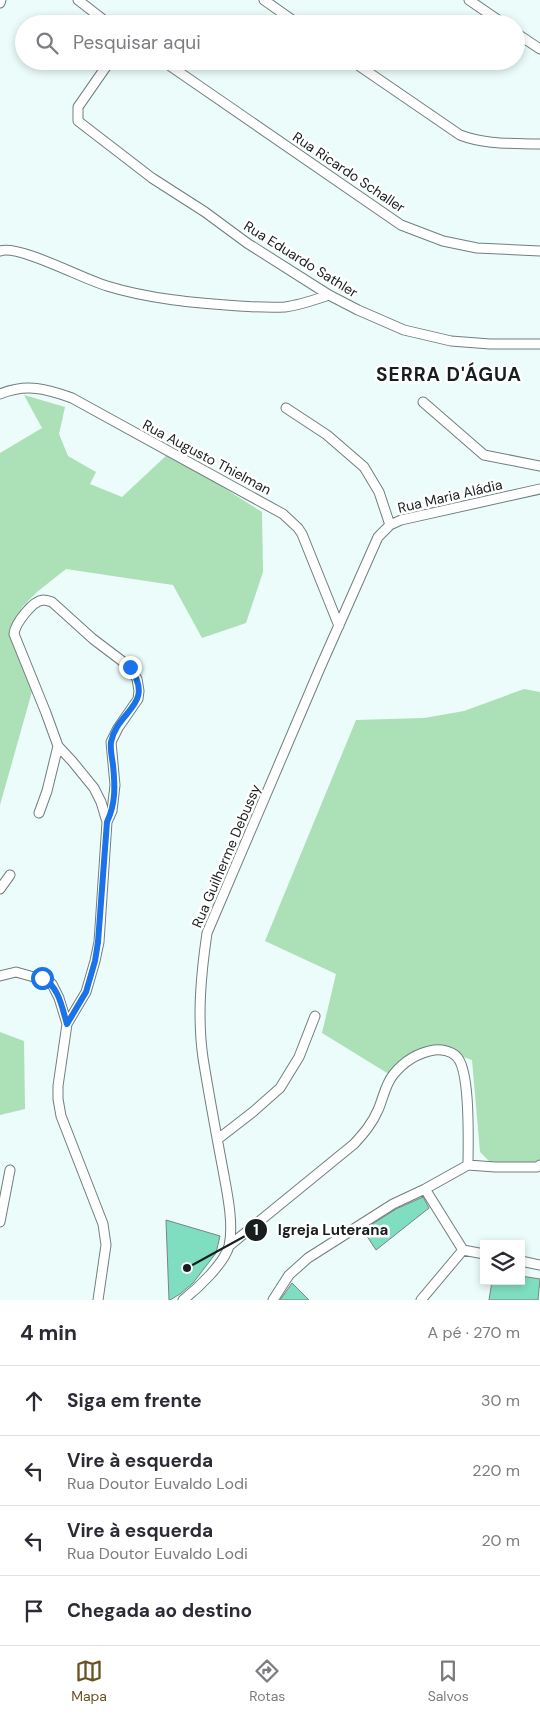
<!DOCTYPE html>
<html lang="pt">
<meta charset="utf-8">
<style>
body{margin:0;font-family:"DM Sans",sans-serif;background:#f7f7f7;color:#2b2b33}
.controls{position:absolute;right:15px;bottom:15px;display:grid;overflow:hidden;border-radius:0px;box-shadow:0 2px 8px #0003}
.controls button{width:45px;height:45px;display:grid;place-items:center;padding:0;border:0;border-bottom:1px solid #e1e1e2;background:#fff;color:#2b2b33;font:25px sans-serif}
.stop{position:absolute;width:15px;height:15px;margin:-11px;border:4px solid #1a73e8;border-radius:50%;background:#fff}
.stop.end{background:#1a73e8;border-color:#fff;box-shadow:0 1px 5px #0008}
.list{margin:0;padding:0;list-style:none}
h2{display:flex;justify-content:space-between;align-items:center;height:65px;margin:0;padding:0 20px;font-size:21px}
h2 small{font-size:16px;font-weight:400;color:#7c7c81}
.list li{display:grid;grid-template-columns:32px 1fr auto;gap:15px;align-items:center;box-sizing:border-box;height:70px;padding:0 20px;border-top:1px solid #e1e1e2}
.list b{display:block;font-size:19px;white-space:nowrap}
.list p{margin:0;font-size:16px;white-space:nowrap;color:#7c7c81}
.list em{font-size:16px;font-style:normal;color:#7c7c81}
.icon{flex:none;width:28px;height:28px;fill:none;stroke:currentColor;stroke-width:2;stroke-linecap:round;stroke-linejoin:round}
.map{position:relative;flex:none;width:540px;height:1300px;overflow:hidden}
.search{position:absolute;background:#fff;box-shadow:0 2px 8px #0003;left:15px;right:15px;top:15px;height:55px;display:flex;align-items:center;gap:12px;box-sizing:border-box;padding:0 18px;border-radius:28px;color:#7c7c81;font-size:19px}
.sheet{height:345px;background:#fff}
nav{display:flex;justify-content:space-around;align-items:center;box-sizing:border-box;height:70px;border-top:1px solid #e1e1e2;background:#fff;font-size:14px;color:#7c7c81}
nav a{display:grid;justify-items:center;gap:2px}
nav .on{color:#685423}
.map>svg:first-child{display:block}
</style>
<div class="map">
<svg width="540" height="1300" viewBox="0 0 540 1300">
<rect width="100%" height="100%" fill="#ebfcfa"/>
<path fill="#ace0b6" d="M 24,395 L 65,407 L 59,434 L 68,456 L 96,472 L 90,484 L 122,497 L 169,453 L 262,512 L 263,572 L 246,623 L 202,638 L 173,585 L 66,569 L 37,592 L 23,606 L 9,631 L 33,688 L 0,805 L 0,453 L 42,428 Z
M 524,689 L 540,692 L 540,1163 L 495,1167 L 480,1152 L 472,1060 L 440,1049 L 425,1051 L 392,1076 L 322,1033 L 336,974 L 265,941 L 356,720 L 424,718 L 464,711 Z
M 0,1032 L 24,1041 L 25,1109 L 0,1115 Z"/>
<path fill="#80dec0" stroke="#788580" d="M 423,1197 L 429,1208 L 376,1250 L 363,1230 L 396,1209 Z
M 166,1220 L 220,1236 L 216,1253 L 193,1283 L 180,1294 L 170,1300 L 169,1300 Z
M 521,1276 L 540,1279 L 538,1300 L 489,1300 L 492,1281 L 521,1281 Z
M 292,1283 L 309,1300 L 280,1300 Z"/>
<g fill="none" stroke-linecap="round" stroke-linejoin="round">
<g stroke="#707f7d" stroke-width="11">
<path id="minor" d="M 78,0 L 109,24
M 264,0 L 298,24
M 469,0 L 504,24
M 0,3 L 1,0
M 516,33 L 540,49
M 110,61 L 78,107 L 78,121 L 152,178 L 205,212 L 247,243 L 329,295 L 358,310 L 404,330 L 451,341 L 490,344 L 540,344
M 163,61 L 401,225 L 443,241 L 477,248 L 540,251
M 352,61 L 460,135 C 486,145 512,143 540,144
M 0,251 C 18,244 85,280 107,286 C 149,299 195,303 239,306 C 254,307 270,308 285,307 C 300,305 314,300 329,295
M 0,394 C 27,383 47,389 72,398 L 283,514 L 298,528 L 302,534 L 339,626
M 423,402 L 484,455 L 540,466
M 286,408 L 327,435 L 364,467 L 379,492 L 390,525
M 39,813 L 47,791 L 58,746
M 0,889 L 10,875
M 0,976 L 16,972 L 48,981 L 52,984 L 59,998 L 67,1024
M 218,1139 L 254,1111 L 280,1088 L 299,1057 L 315,1016
M 425,1189 L 463,1250
M 0,1222 L 10,1170
M 229,1246 L 354,1144 C 364,1133 372,1124 378,1110 C 383,1099 385,1085 393,1075 C 404,1061 417,1053 434,1050 C 441,1049 451,1051 456,1056 C 471,1069 468,1144 468,1165
M 463,1250 L 484,1254
M 521,1261 L 540,1265
M 98,1300 L 106,1245 L 103,1224 L 61,1116 L 58,1099 L 58,1086 L 67,1024 L 86,992 L 95,961 L 99,942 L 107,822 L 101,802 L 94,788 L 72,761 L 58,746 L 46,713 L 14,634 C 15,624 32,601 43,600 C 46,600 49,601 52,602 L 93,639 L 130,667 L 137,679 L 139,691 L 138,699 L 118,728 L 111,742 L 115,785 L 112,811 L 107,822
M 183,1300 C 197,1289 224,1264 229,1246 C 234,1224 227,1192 223,1170 C 216,1133 209,1095 203,1058 C 197,1016 201,974 207,933 L 320,668 L 378,537 L 390,525 L 401,520 L 540,489
M 273,1300 L 289,1275 L 308,1258 L 393,1204 L 425,1189 L 468,1165 L 495,1167 L 537,1167 L 540,1165
M 421,1300 L 463,1250"/>
</g>
<use href="#minor" stroke="#fff" stroke-width="9"/>
</g>
<g fill="none" stroke-linecap="round" stroke-linejoin="round">
<path stroke="#1a73e8" stroke-width="6" d="M 42,978 C 59,986 62,1008 67,1024 L 86,992 L 95,961 L 98,942 L 107,822 C 116,803 115,785 113,765 C 112,758 110,749 111,742 C 117,710 156,706 130,667"/>
</g>
<g text-anchor="middle" stroke-width="5" stroke-linejoin="round" paint-order="stroke">
<g font-size="14" fill="#181d1d" stroke="#fff">
<text transform="translate(349 172) rotate(34)" y="5">Rua Ricardo Schaller</text>
<text transform="translate(301 259) rotate(32)" y="5">Rua Eduardo Sathler</text>
<text transform="translate(207 457) rotate(28)" y="5">Rua Augusto Thielman</text>
<text transform="translate(450 496) rotate(-13)" y="5">Rua Maria Aládia</text>
<text transform="translate(226 856) rotate(-67)" y="5">Rua Guilherme Debussy</text>
</g>
<g font-size="19" font-weight="bold" letter-spacing="1" fill="#181d1d" stroke="#fff">
<text x="449" y="381">SERRA D'ÁGUA</text>
</g>
</g>
<path fill="none" stroke="#181d1d" stroke-width="2" d="M187 1268L256 1230"/>
<g fill="#181d1d" stroke="#fff" stroke-width="2">
<circle cx="187" cy="1268" r="5"/>
<circle cx="256" cy="1230" r="12"/>
</g>
<g font-size="15" text-anchor="middle" font-weight="bold" fill="#fff">
<text x="256" y="1235">1</text>
</g>
<g font-size="15" text-anchor="middle" font-weight="bold" fill="#181d1d" stroke="#fff" stroke-width="5" stroke-linejoin="round" paint-order="stroke">
<text x="333" y="1235">Igreja Luterana</text>
</g>
</svg>
<div class="controls">
<button><svg class="icon" aria-label="layers" viewBox="0 0 24 24"><path d="M12 4l9 5-9 5-9-5zM3 14l9 5 9-5"/></svg></button>
</div>
<div class="stop" style="left:42px;top:978px"></div>
<div class="stop end" style="left:130px;top:667px"></div>
<div class="search"><svg class="icon" aria-label="search" viewBox="0 0 24 24"><circle cx="10" cy="10" r="6"/><path d="M15 15l6 6"/></svg>Pesquisar aqui</div>
</div>
<section class="sheet">
<h2>4 min<small>A pé · 270 m</small></h2>
<ul class="list">
<li><svg class="icon" aria-label="ahead" viewBox="0 0 24 24"><path d="M12 20V5M6 11l6-6 6 6"/></svg><div><b>Siga em frente</b></div><em>30 m</em></li>
<li><svg class="icon" aria-label="left" viewBox="0 0 24 24"><path d="M17 20v-9H6M10 6l-5 5 5 5"/></svg><div><b>Vire à esquerda</b><p>Rua Doutor Euvaldo Lodi</p></div><em>220 m</em></li>
<li><svg class="icon" aria-label="left" viewBox="0 0 24 24"><path d="M17 20v-9H6M10 6l-5 5 5 5"/></svg><div><b>Vire à esquerda</b><p>Rua Doutor Euvaldo Lodi</p></div><em>20 m</em></li>
<li><svg class="icon" aria-label="arrive" viewBox="0 0 24 24"><path d="M6 21V4h12l-3 4 3 4H6"/></svg><div><b>Chegada ao destino</b></div></li>
</ul>
</section>
<nav>
<a class="on"><svg class="icon" aria-label="map" viewBox="0 0 24 24"><path d="M3 6l6-2 6 2 6-2v14l-6 2-6-2-6 2zM9 4v14M15 6v14"/></svg>Mapa</a>
<a><svg class="icon" aria-label="directions" viewBox="0 0 24 24"><path d="M12 3l9 9-9 9-9-9zM9 14v-3h6M13 9l2 2-2 2"/></svg>Rotas</a>
<a><svg class="icon" aria-label="saved" viewBox="0 0 24 24"><path d="M7 4h10v16l-5-4-5 4z"/></svg>Salvos</a>
</nav>
